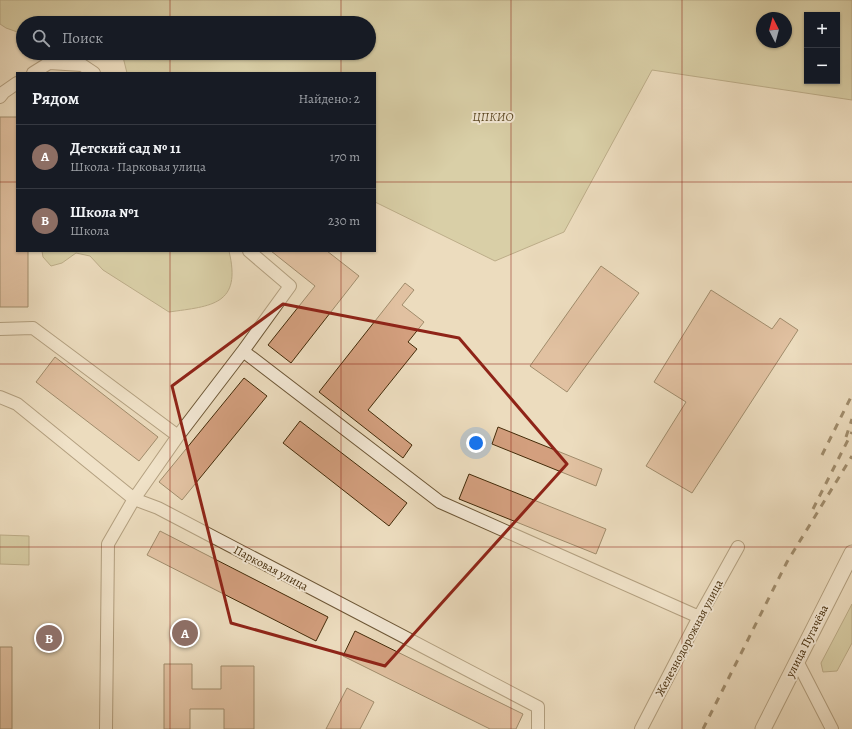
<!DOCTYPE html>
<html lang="ru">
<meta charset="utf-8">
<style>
body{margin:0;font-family:Alegreya,serif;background:#20242c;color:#f1f3f6}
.controls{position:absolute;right:12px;top:12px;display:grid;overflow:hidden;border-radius:0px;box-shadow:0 1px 3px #0004}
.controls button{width:36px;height:36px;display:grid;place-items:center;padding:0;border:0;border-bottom:1px solid #363941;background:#171b24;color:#f1f3f6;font:20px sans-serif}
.compass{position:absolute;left:756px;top:12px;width:36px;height:36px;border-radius:50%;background:#171b24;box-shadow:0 1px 3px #0004;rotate:354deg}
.you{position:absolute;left:476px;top:443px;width:14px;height:14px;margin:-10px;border:3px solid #fff;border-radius:50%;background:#1a73e8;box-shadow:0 0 0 6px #1a73e833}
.badge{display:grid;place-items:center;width:26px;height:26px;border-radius:50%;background:#c59692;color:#fff;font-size:13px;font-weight:700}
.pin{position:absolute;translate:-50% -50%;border:2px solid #fff;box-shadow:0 1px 4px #0006}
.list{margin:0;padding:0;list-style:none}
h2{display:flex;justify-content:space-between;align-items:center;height:52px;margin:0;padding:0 16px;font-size:17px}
h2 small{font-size:13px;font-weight:400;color:#9ea1a6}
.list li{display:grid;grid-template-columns:26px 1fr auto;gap:12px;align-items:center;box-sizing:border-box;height:64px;padding:0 16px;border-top:1px solid #363941}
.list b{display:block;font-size:15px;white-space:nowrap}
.list p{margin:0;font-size:13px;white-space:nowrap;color:#9ea1a6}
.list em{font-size:13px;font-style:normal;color:#9ea1a6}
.icon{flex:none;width:22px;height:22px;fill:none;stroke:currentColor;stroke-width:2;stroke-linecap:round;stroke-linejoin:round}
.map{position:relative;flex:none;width:852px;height:729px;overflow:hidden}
.search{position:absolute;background:#171b24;box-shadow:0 1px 3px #0004;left:16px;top:16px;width:360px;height:44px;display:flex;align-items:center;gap:10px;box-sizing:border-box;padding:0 14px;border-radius:22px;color:#9ea1a6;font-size:15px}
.panel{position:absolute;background:#171b24;box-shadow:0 1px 3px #0004;left:16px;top:72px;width:360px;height:180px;border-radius:0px}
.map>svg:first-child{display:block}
</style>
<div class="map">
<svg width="852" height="729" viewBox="0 0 852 729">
<rect width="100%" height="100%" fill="#ecdcbe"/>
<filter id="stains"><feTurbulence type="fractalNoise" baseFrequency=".005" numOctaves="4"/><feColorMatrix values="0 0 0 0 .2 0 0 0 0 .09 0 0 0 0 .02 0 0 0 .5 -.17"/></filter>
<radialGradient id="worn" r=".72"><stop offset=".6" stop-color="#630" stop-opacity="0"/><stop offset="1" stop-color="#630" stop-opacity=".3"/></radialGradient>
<path fill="#c0be8c" stroke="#82744a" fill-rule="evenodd" d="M 0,0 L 852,0 L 852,100 L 652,70 L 564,232 L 495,261 L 375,202 L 375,73 L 127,73 L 122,53 L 369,53 L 369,23 L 23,23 L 23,34 L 6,28 L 0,24 ZM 807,15 L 837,15 L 837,81 L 807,81 ZM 762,18 L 786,18 L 786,42 L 762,42 Z
M 42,251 L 229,251 C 242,305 212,306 169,312 L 103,270 L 90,256 L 76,253 L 62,263 L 51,266 L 43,257 Z
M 0,535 L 29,536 L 29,565 L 0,564 Z
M 852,604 L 852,643 L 837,671 L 823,672 L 821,663 Z"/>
<path fill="#d39f7e" stroke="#432b09" d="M 0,117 L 17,117 L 17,251 L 28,251 L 28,307 L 0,307 Z
M 271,251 L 327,251 L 359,276 L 291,363 L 268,345 L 315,286 Z
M 601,266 L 639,293 L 567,392 L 530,366 Z
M 405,283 L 414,290 L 402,305 L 424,322 L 408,342 L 417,349 L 368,410 L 412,445 L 403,458 L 319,392 Z
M 711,290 L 772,329 L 780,318 L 798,330 L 692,493 L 646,466 L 686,402 L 654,382 Z
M 55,357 L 158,437 L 139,461 L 36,382 Z
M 244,378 L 267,396 L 182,500 L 159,482 Z
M 300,421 L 407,503 L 389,526 L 283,443 Z
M 498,427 L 602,469 L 596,486 L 492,444 Z
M 469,474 L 606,529 L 596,554 L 459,499 Z
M 160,531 L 328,617 L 316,641 L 147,555 Z
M 355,631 L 523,714 L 516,729 L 490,729 L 343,656 Z
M 0,647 L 12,647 L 12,729 L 0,729 Z
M 164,664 L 192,664 L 192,689 L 221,689 L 221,666 L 254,666 L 254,729 L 224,729 L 224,709 L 190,709 L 190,729 L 164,729 Z
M 347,688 L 374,702 L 360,729 L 326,729 Z"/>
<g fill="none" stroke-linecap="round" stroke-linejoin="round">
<g stroke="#6d5736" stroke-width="14">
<path id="minor" d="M 33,73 L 49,63 L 82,65 L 94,73
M 0,97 L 4,92 L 17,83
M 249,251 L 290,286 L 243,351 L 440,502 L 699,617
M 0,329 L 33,328 L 178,436
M 0,397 L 17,404 L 134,499 L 158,508 L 538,707 L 538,729
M 797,661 L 832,729
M 106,729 L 108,544 L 134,499 L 178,436 L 243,351
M 641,729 L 699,617 L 738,547"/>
</g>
<g stroke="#6d5736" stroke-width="17">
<path id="tertiary" d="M 763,729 L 852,553"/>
</g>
<use href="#minor" stroke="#f3e8d5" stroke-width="12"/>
<use href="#tertiary" stroke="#f3e8d5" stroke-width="15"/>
<path stroke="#432b09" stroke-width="3" stroke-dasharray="7 7" stroke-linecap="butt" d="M 846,437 L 852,419
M 822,455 L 852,395
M 813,509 L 852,432
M 703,729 L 787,562 L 852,456"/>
</g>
<path d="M0 0H852V729H0ZM 283,304 L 459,338 L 567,464 L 385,666 L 231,623 L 172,386 Z" fill="#ecdcbe" fill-opacity=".55" fill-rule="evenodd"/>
<path fill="none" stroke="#8f2418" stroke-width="3" stroke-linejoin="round" d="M 283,304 L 459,338 L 567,464 L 385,666 L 231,623 L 172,386 Z"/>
<path fill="none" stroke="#8f2418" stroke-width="1" stroke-opacity="0.55" d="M 170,0 L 170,23M 341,0 L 341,23M 511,0 L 511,729M 682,0 L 682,729M 170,53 L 170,73M 341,53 L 341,73M 0,182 L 17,182M 375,182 L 852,182M 170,251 L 170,729M 341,251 L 341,729M 0,364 L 852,364M 0,547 L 852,547"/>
<g text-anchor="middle" stroke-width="4" stroke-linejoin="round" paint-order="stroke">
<g font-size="12" font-style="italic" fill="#5c4823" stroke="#f3e8d5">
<text x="493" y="121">ЦПКИО</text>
</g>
<g font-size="12" fill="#432b09" stroke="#f3e8d5">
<text transform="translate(271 568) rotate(28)" y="4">Парковая улица</text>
<text transform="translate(689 638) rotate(-62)" y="4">Железнодорожная улица</text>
<text transform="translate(807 641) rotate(-63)" y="4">улица Пугачёва</text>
</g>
</g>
<rect width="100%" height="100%" filter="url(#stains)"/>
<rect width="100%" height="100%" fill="url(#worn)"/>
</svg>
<div class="controls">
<button>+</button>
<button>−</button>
</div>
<svg class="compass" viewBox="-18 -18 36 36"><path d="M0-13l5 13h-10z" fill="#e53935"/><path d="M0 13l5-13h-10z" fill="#9ea1a6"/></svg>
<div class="you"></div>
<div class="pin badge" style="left:185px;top:633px;background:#8d6e63">A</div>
<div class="pin badge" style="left:49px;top:638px;background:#8d6e63">B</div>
<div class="search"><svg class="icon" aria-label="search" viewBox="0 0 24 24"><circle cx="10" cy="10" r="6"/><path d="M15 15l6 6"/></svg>Поиск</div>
<section class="panel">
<h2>Рядом<small>Найдено: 2</small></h2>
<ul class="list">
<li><span class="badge" style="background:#8d6e63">A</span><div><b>Детский сад № 11</b><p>Школа · Парковая улица</p></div><em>170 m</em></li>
<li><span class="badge" style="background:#8d6e63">B</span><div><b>Школа №1</b><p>Школа</p></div><em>230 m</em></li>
</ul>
</section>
</div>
